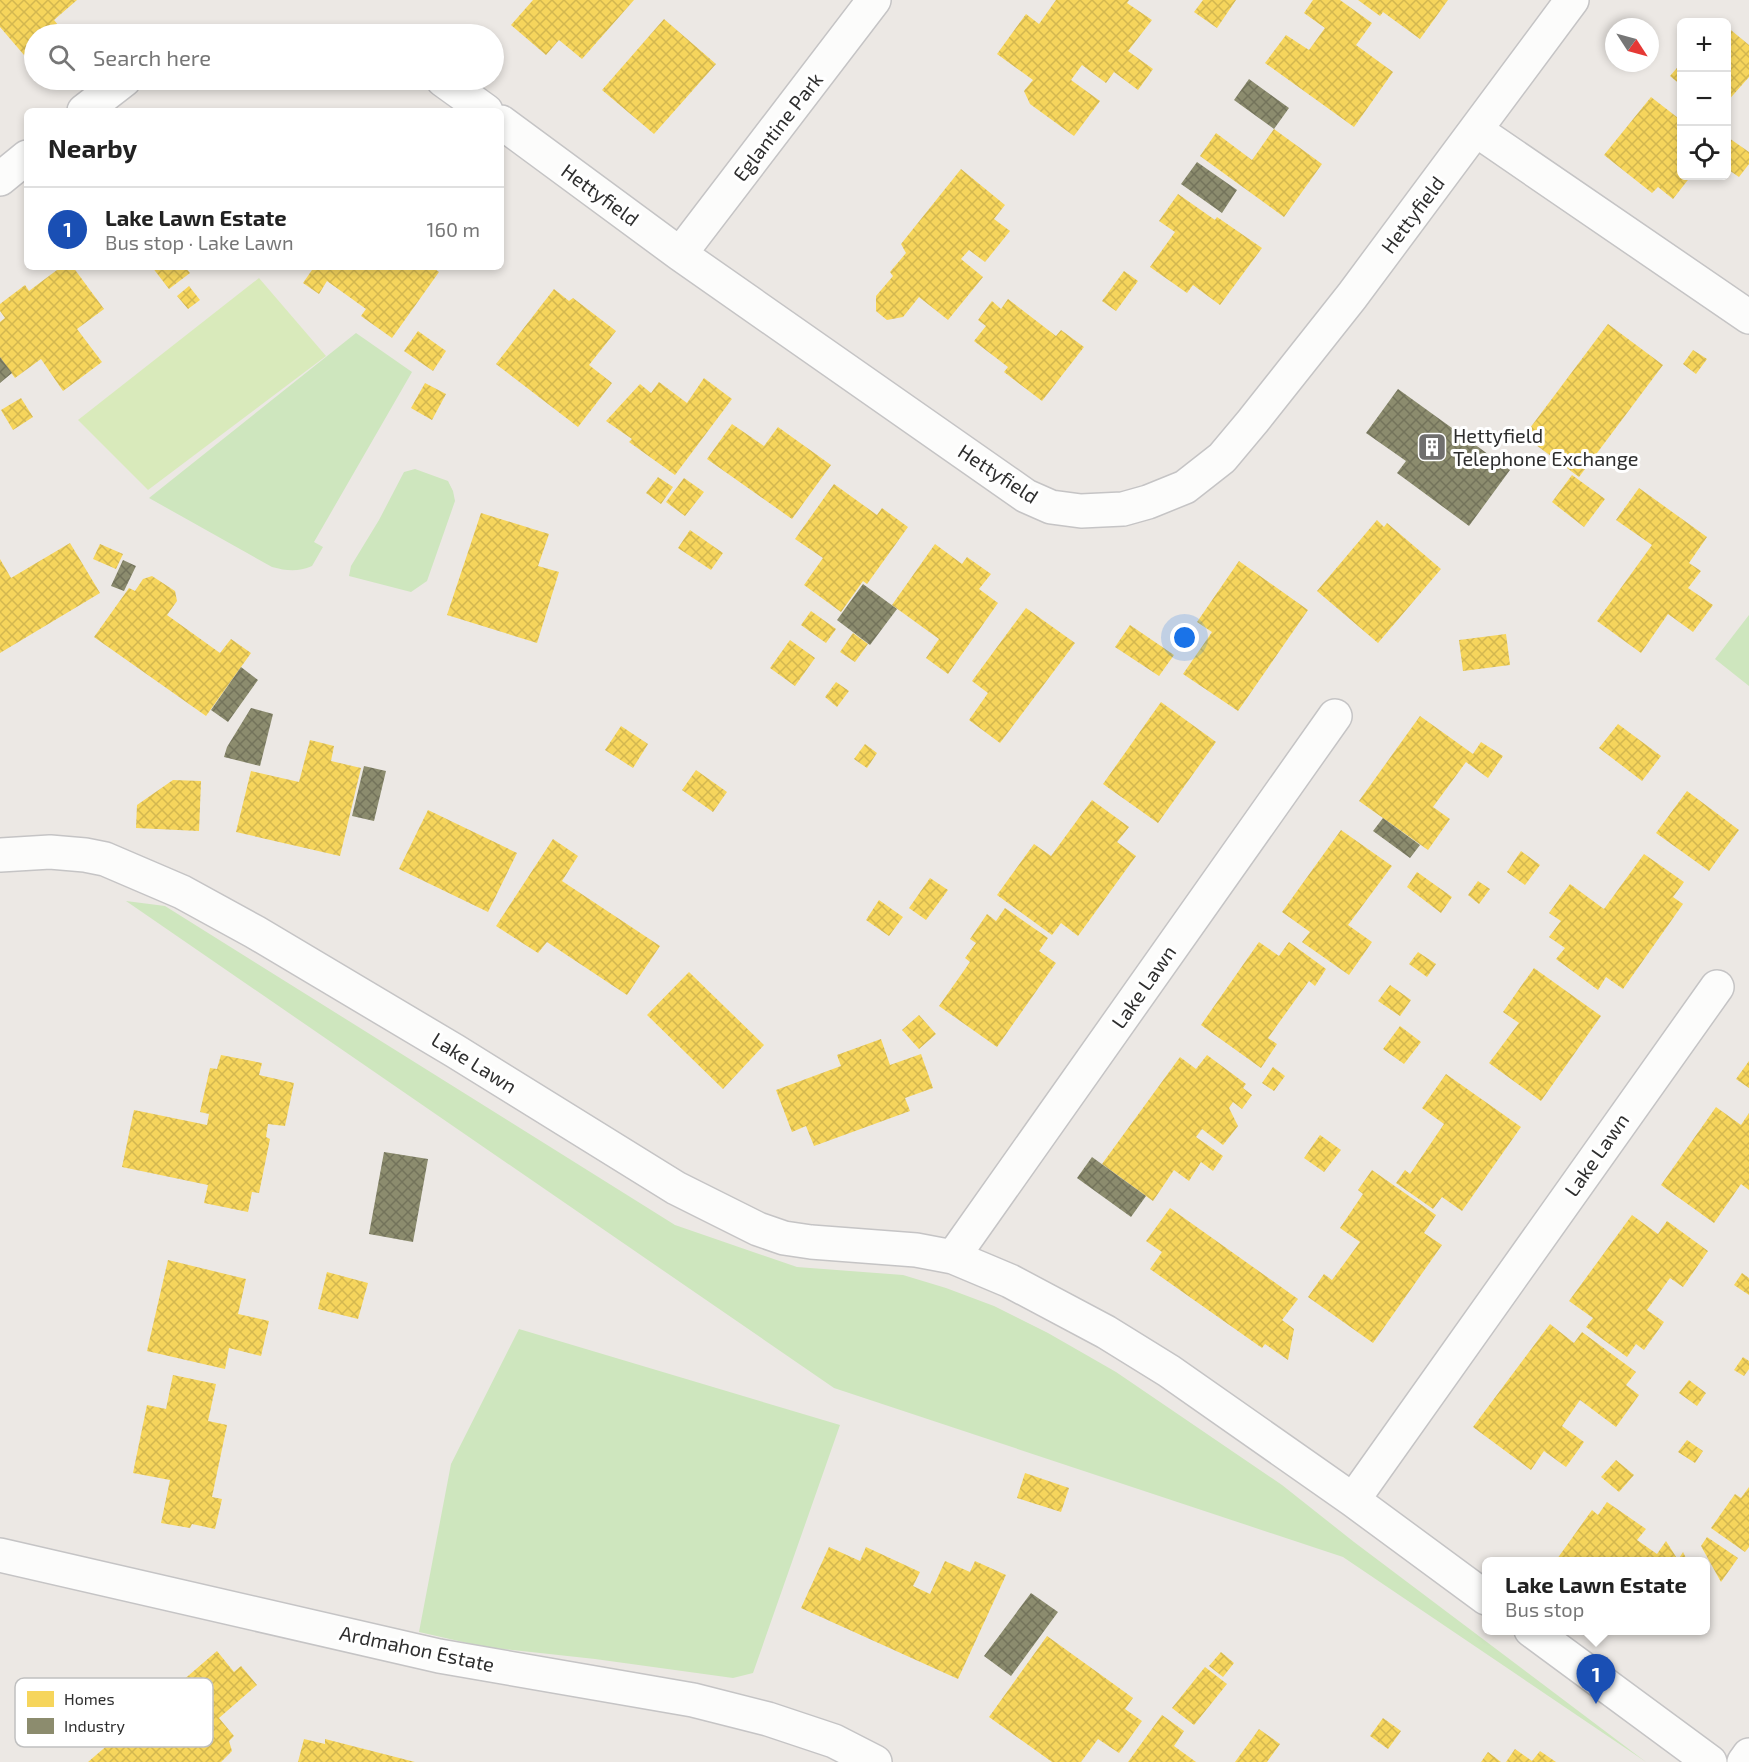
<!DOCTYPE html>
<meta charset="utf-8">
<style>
body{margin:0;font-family:"Exo 2",sans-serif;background:#f2f2f2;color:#222}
.controls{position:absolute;right:18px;top:18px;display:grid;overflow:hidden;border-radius:9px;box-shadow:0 3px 9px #0003}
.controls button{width:54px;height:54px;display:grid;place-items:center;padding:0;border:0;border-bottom:2px solid #e0e0e0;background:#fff;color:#222;font:30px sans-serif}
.compass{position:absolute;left:1605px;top:18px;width:54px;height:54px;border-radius:50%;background:#fff;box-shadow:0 3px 9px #0003;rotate:126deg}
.you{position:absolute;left:1185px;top:638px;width:21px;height:21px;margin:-15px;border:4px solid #fff;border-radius:50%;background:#1a73e8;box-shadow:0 0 0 9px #1a73e833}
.badge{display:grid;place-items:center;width:39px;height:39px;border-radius:50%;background:#db2777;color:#fff;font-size:20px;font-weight:700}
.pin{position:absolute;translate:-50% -50px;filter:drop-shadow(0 2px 3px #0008)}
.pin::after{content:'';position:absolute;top:32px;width:21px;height:18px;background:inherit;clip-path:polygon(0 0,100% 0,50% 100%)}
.popup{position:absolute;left:1482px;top:1557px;width:228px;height:78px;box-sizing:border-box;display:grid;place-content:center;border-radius:9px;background:#fff;filter:drop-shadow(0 2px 4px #0005);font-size:20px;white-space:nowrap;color:#767676}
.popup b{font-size:22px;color:#222}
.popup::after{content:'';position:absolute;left:50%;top:100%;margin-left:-12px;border:12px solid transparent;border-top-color:#fff}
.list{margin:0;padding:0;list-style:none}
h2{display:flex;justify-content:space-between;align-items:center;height:78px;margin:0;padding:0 24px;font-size:26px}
h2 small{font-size:20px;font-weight:400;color:#767676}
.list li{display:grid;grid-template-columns:39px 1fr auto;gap:18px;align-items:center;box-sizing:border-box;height:84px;padding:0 24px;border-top:2px solid #e0e0e0}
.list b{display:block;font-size:22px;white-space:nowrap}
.list p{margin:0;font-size:20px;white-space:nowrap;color:#767676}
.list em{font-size:20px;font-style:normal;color:#767676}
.icon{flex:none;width:33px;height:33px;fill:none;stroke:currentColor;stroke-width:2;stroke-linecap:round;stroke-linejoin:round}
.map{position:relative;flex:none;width:1749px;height:1762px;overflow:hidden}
.search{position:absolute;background:#fff;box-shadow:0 3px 9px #0003;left:24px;top:24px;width:480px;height:66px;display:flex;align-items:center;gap:15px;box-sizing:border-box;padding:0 21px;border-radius:33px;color:#767676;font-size:22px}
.panel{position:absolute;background:#fff;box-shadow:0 3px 9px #0003;left:24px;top:108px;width:480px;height:162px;border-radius:9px}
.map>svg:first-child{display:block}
</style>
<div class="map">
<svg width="1749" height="1762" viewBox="0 0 1749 1762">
<defs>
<pattern id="homes-cross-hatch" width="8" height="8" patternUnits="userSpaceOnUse" patternTransform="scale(1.5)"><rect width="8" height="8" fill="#f6d55c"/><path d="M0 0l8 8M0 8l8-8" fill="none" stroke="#d3b750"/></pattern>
<pattern id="industry-cross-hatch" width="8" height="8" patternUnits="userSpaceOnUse" patternTransform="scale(1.5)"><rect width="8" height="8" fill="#8c8c6e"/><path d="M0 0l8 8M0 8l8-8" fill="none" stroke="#73735b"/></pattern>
</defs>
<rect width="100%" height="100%" fill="#ece8e4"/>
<path fill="#cee6be" d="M 356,333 L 412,372 L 314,542 L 323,547 L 312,566 C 298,572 287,571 272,567 L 149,498 Z
M 415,469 L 448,481 L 453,491 L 455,501 L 427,581 L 411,592 L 349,576 L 351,566 L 379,520 L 404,472 Z
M 1749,615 L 1749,686 L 1715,659 Z
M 126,901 L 165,906 L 675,1225 L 797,1267 L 903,1275 L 946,1288 L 994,1306 L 1048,1333 L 1116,1372 L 1282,1485 L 1354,1542 L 1646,1762 L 1343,1557 L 834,1388 Z
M 519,1329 L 840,1425 L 753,1673 L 733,1678 L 595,1659 L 485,1647 L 419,1632 L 451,1464 Z"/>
<path fill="#d9eabb" d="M 259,278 L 326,356 L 148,490 L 78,420 Z"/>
<path fill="url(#homes-cross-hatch)" d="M 0,0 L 77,0 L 54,20 L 63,31 L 59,34 L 34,34 L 34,55 L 31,50 L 24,55 L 0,27 Z
M 533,0 L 634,0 L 582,59 L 559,40 L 546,55 L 511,25 Z
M 1056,0 L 1129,0 L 1127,3 L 1152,20 L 1128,51 L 1153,69 L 1138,90 L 1114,72 L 1106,83 L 1082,65 L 1071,80 L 1100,101 L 1074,136 L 1030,104 L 1024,91 L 1033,80 L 997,54 L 1026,14 L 1039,24 Z
M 1203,0 L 1236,0 L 1217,28 L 1194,12 Z
M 1313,0 L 1340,0 L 1372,23 L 1356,45 L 1393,72 L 1354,127 L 1265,63 L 1286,35 L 1309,50 L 1325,28 L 1304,13 Z
M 1358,0 L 1448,0 L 1420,39 L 1383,12 L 1380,16 Z
M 664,19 L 716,64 L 654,134 L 602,90 Z
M 1726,26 L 1749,45 L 1749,77 L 1726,103 Z
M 1682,62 L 1682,86 L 1670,76 Z
M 1651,97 L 1682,121 L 1682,156 L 1680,158 L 1682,160 L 1682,176 L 1691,176 L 1673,199 L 1658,187 L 1652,193 L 1604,155 Z
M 1274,129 L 1322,164 L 1284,217 L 1200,156 L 1216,133 L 1252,160 Z
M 1726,136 L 1749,152 L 1749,164 L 1739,177 L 1726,168 Z
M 961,169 L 1005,205 L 994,219 L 1010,231 L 985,262 L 969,250 L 961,259 L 983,277 L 948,320 L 919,297 L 903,317 L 887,320 L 876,311 L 876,296 L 893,276 L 890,272 L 906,253 L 901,244 Z
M 1178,194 L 1215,220 L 1217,217 L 1262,248 L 1220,305 L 1193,285 L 1187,293 L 1150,267 L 1175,232 L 1159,221 Z
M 61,267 L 73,267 L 104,309 L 77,329 L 102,362 L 63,391 L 41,359 L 15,378 L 0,357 L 0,322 L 5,318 L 0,311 L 0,304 L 25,285 L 29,291 Z
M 152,267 L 185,267 L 190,273 L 169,289 Z
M 308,267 L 432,267 L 439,272 L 392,338 L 361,316 L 366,309 L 327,281 L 319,294 L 303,283 L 312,270 Z
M 1124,271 L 1138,281 L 1116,311 L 1102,301 Z
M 189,286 L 200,300 L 188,309 L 177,296 Z
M 554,289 L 569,301 L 573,298 L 616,331 L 589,365 L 612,383 L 578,427 L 496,364 Z
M 1008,299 L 1056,336 L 1061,330 L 1084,347 L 1042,401 L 1004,372 L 1008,367 L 974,341 L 986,326 L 978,320 L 992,301 L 1001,309 Z
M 1608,324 L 1663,365 L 1579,477 L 1524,436 Z
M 418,331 L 446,351 L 433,371 L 404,351 Z
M 1693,350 L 1707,359 L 1696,374 L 1683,364 Z
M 704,378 L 732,399 L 675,475 L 629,442 L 632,439 L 606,421 L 640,384 L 651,393 L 659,382 L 687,403 Z
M 425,383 L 446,394 L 432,420 L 411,408 Z
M 21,398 L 33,417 L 13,430 L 1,410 Z
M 732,424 L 764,446 L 778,427 L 831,465 L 792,519 L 707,459 Z
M 1572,475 L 1605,499 L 1584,527 L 1552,502 Z
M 658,477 L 673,487 L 661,504 L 646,493 Z
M 684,478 L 704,492 L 685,516 L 666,502 Z
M 834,484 L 877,515 L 882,508 L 908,527 L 867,584 L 863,581 L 841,612 L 804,585 L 823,558 L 795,539 Z
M 1639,488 L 1707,537 L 1689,563 L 1701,571 L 1688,588 L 1713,605 L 1693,632 L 1668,614 L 1641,653 L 1597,621 L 1652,545 L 1616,520 Z
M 481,513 L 549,534 L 538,566 L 559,572 L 537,643 L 447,615 Z
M 1377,520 L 1384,527 L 1387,523 L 1441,569 L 1378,643 L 1317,591 Z
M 690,530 L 723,553 L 711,570 L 678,548 Z
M 70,543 L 100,593 L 0,653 L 0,559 L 11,578 Z
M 100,544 L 123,554 L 116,569 L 93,559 Z
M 935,544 L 962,564 L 967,557 L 991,574 L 979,589 L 998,603 L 948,674 L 926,658 L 939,639 L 892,605 Z
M 1239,561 L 1308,610 L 1238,711 L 1183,674 L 1212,632 L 1197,622 Z
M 152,576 L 175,591 L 177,601 L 167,615 L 220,653 L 231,639 L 251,653 L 206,716 L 94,637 L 129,588 L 135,591 L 143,579 Z
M 1026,608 L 1075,643 L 1000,743 L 969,720 L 988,693 L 972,681 Z
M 811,611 L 836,629 L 826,643 L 801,625 Z
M 1130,625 L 1174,655 L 1159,676 L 1115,647 Z
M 853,633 L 868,644 L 855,662 L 840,652 Z
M 1506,634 L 1510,665 L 1463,671 L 1459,640 Z
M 790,640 L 815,658 L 795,686 L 770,668 Z
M 836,682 L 849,691 L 837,707 L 825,697 Z
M 1161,702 L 1216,742 L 1158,823 L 1103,784 Z
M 1420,716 L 1473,754 L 1481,742 L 1503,756 L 1488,778 L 1466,762 L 1433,807 L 1450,819 L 1428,850 L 1359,801 Z
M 1618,724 L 1661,756 L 1642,781 L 1599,748 Z
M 621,726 L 648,744 L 633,768 L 605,750 Z
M 310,740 L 334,746 L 331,761 L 361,768 L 340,856 L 236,832 L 251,771 L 299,782 Z
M 865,744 L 877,753 L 867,768 L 854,759 Z
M 696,770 L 727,792 L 713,812 L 682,790 Z
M 173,780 L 201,781 L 199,831 L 136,828 L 137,805 Z
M 1687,791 L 1739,830 L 1709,871 L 1656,833 Z
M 1092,800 L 1129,827 L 1117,842 L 1136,856 L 1078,936 L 1061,923 L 1052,935 L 997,895 L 1034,844 L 1051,856 Z
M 428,810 L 517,853 L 488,912 L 399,869 Z
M 1341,830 L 1392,866 L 1348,925 L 1372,942 L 1349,975 L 1302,942 L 1310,932 L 1282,912 Z
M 553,839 L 578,856 L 562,881 L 660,946 L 627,995 L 547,942 L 538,953 L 496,926 Z
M 1521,851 L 1540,865 L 1525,885 L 1507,872 Z
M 1644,854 L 1684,882 L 1673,897 L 1683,904 L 1623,989 L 1606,977 L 1598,990 L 1556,959 L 1565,948 L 1549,937 L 1561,921 L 1549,913 L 1570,884 L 1604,909 Z
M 1417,872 L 1452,897 L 1441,913 L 1407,887 Z
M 930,878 L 948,890 L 926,920 L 909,908 Z
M 1478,881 L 1490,889 L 1479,904 L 1468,895 Z
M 879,900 L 903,917 L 889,936 L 866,920 Z
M 1005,908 L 1048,938 L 1039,951 L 1056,963 L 997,1047 L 939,1006 L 970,962 L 965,958 L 976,943 L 970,939 L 987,914 L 996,921 Z
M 1259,942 L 1279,956 L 1289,942 L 1326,969 L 1315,986 L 1309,981 L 1268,1038 L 1277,1044 L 1261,1068 L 1201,1025 Z
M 1418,952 L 1436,964 L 1427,977 L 1409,964 Z
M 1534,968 L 1601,1016 L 1541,1101 L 1489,1063 L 1519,1023 L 1503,1012 Z
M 689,972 L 764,1045 L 723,1089 L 647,1015 Z
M 1390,985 L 1411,1000 L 1400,1016 L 1378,1001 Z
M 919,1015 L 936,1034 L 919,1049 L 902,1030 Z
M 1400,1026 L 1421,1042 L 1404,1064 L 1383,1049 Z
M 881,1039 L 890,1065 L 921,1054 L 933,1088 L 905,1098 L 910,1111 L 814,1146 L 806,1126 L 792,1132 L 776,1090 L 841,1066 L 837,1055 Z
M 221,1055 L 262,1063 L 259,1075 L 294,1083 L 285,1126 L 268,1124 L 266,1137 L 270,1139 L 259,1193 L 252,1192 L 248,1212 L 204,1203 L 208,1185 L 122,1167 L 134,1110 L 207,1125 L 209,1114 L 200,1112 L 210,1068 L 217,1069 Z
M 1207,1055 L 1246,1084 L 1243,1088 L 1252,1095 L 1242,1109 L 1233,1102 L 1229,1108 L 1238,1126 L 1223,1145 L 1202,1129 L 1196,1137 L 1223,1156 L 1213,1171 L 1201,1162 L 1189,1181 L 1174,1170 L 1153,1201 L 1102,1164 L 1180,1057 L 1196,1069 Z
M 1749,1061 L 1749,1088 L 1736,1079 Z
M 1273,1067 L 1285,1076 L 1274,1091 L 1262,1083 Z
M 1446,1074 L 1521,1127 L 1462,1211 L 1442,1197 L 1433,1209 L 1396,1183 L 1405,1170 L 1410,1174 L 1444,1124 L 1422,1108 Z
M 1716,1107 L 1741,1125 L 1749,1113 L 1749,1190 L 1741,1184 L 1714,1223 L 1661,1185 Z
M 1320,1135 L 1341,1150 L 1324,1172 L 1304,1158 Z
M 1372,1170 L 1436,1215 L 1424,1233 L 1442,1245 L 1373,1343 L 1308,1297 L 1324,1274 L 1332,1280 L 1360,1242 L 1340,1228 L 1363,1194 L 1358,1190 Z
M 1170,1208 L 1298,1299 L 1282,1320 L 1294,1329 L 1288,1360 L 1265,1344 L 1262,1348 L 1150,1269 L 1162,1252 L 1146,1241 Z
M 1632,1215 L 1658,1234 L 1667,1221 L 1708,1251 L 1683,1287 L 1670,1278 L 1647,1310 L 1664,1322 L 1644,1350 L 1636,1344 L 1627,1357 L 1586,1327 L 1593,1318 L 1569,1301 Z
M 168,1260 L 246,1279 L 238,1314 L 269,1321 L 261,1356 L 229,1348 L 225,1369 L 147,1351 Z
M 327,1272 L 368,1283 L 358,1319 L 318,1309 Z
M 1742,1273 L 1749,1278 L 1749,1295 L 1734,1285 Z
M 1550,1324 L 1574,1343 L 1582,1332 L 1636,1372 L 1626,1385 L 1639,1395 L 1616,1427 L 1580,1400 L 1562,1426 L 1584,1442 L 1566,1467 L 1544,1451 L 1531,1470 L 1473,1427 Z
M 1743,1357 L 1749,1361 L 1749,1369 L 1744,1376 L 1734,1370 Z
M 173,1375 L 216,1384 L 208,1421 L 227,1425 L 212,1497 L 222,1499 L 215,1529 L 192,1524 L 190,1528 L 161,1523 L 170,1480 L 133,1473 L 147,1405 L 166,1409 Z
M 1689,1380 L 1706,1393 L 1697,1406 L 1679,1393 Z
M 1687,1440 L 1703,1451 L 1695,1463 L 1678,1452 Z
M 1616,1460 L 1634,1475 L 1619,1492 L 1601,1477 Z
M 1025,1473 L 1069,1488 L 1061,1512 L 1017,1498 Z
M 1749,1487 L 1749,1547 L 1745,1552 L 1711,1528 L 1735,1494 L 1741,1498 Z
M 1607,1502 L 1646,1529 L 1637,1540 L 1657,1554 L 1666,1541 L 1678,1560 L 1683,1552 L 1688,1562 L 1561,1562 L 1557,1559 L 1592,1510 L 1598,1515 Z
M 1707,1537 L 1738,1558 L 1721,1582 L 1701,1546 Z
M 829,1547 L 860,1561 L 866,1547 L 920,1572 L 913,1586 L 930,1594 L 945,1561 L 970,1572 L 975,1561 L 1006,1575 L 958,1679 L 801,1608 Z
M 1047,1636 L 1133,1698 L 1125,1709 L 1142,1721 L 1119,1753 L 1098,1739 L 1081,1762 L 1052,1762 L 989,1717 Z
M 217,1651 L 234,1672 L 241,1666 L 257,1685 L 219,1718 L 234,1736 L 229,1741 L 232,1751 L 221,1762 L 88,1762 Z
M 1221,1652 L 1234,1663 L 1223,1677 L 1209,1666 Z
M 1205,1667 L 1227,1684 L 1194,1725 L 1172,1708 Z
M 1162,1715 L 1184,1731 L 1174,1746 L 1196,1762 L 1128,1762 Z
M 1383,1718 L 1401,1731 L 1388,1749 L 1370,1736 Z
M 1259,1729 L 1280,1744 L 1267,1762 L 1235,1762 Z
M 304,1739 L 325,1744 L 325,1739 L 415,1762 L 298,1762 Z
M 1515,1749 L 1532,1761 L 1540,1751 L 1556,1762 L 1506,1762 Z
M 1488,1752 L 1501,1762 L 1481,1762 Z"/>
<path fill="url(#industry-cross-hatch)" d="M 1249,79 L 1289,108 L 1274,129 L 1234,100 Z
M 1197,162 L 1237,190 L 1222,213 L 1181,184 Z
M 0,357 L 12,373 L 0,383 Z
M 1398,389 L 1510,470 L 1469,526 L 1397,473 L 1406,461 L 1366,433 Z
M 123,560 L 136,566 L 124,591 L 111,586 Z
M 863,584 L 897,609 L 870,645 L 837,620 Z
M 241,667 L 258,680 L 228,722 L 211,710 Z
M 251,708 L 273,714 L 260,766 L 224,757 L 227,747 Z
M 364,766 L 386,771 L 374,821 L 352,816 Z
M 1383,818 L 1420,845 L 1410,858 L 1373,831 Z
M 384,1152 L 428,1159 L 413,1242 L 369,1234 Z
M 1092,1157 L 1146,1196 L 1131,1217 L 1077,1178 Z
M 1031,1593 L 1058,1612 L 1011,1676 L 984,1656 Z"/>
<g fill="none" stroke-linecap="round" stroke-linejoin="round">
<g stroke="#c5c4c5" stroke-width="36">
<path id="street" d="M 443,80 L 486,111
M 84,111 L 124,80
M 501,122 L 680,254 L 1026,496 L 1051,507 L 1081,511 L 1123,509 L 1148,502 L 1185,487 L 1222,458 L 1253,421 L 1352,296 L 1572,0
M 1476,130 L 1749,317
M 0,179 L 27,157
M 680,254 L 874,0
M 0,855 L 50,852 L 85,855 L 105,859 L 182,892 L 255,932 L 455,1051 L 676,1188 L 758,1229 L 784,1238 L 811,1242 L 916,1250 L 953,1257 L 1010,1281 L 1106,1332 L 1169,1371 L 1353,1500 L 1486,1598
M 953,1257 L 1335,716
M 1353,1500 L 1717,987
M 0,1555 L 439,1656 L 693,1700 L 768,1719 L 834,1741 L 875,1762
M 1531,1630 L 1710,1762
M 1744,1762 L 1749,1755"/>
</g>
<use href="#street" stroke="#fcfcfb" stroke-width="33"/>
</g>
<defs>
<g id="building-square" transform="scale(1.5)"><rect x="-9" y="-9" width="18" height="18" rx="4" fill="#706f6e" stroke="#fff"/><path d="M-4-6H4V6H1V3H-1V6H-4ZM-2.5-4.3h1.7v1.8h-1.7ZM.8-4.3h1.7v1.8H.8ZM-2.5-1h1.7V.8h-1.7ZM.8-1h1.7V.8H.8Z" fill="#fff"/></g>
</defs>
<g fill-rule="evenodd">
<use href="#building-square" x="1432" y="447"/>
</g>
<g text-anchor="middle" stroke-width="6" stroke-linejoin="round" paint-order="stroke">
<g font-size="20" fill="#2e2e2e" stroke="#fff">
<text transform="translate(778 127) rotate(-52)" y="7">Eglantine Park</text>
<text transform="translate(600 195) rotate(36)" y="7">Hettyfield</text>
<text transform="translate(1413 215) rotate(-53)" y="7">Hettyfield</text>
<text transform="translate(998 474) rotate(33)" y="7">Hettyfield</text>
<text transform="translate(1144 987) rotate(-55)" y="7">Lake Lawn</text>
<text transform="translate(474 1063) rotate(32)" y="7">Lake Lawn</text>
<text transform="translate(1597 1155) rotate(-55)" y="7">Lake Lawn</text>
<text transform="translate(417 1649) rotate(12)" y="7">Ardmahon Estate</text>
</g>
<g font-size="20" fill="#2e2e2e" stroke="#fff" text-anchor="start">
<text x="1453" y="443">Hettyfield<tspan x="1453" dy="23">Telephone Exchange</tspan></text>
</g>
</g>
<rect x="15" y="1678" width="198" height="69" rx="9" fill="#fff" stroke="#c0c0c0" stroke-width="1.5"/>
<rect x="27" y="1691" width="27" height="16" fill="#f6d55c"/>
<rect x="27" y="1718" width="27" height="16" fill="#8c8c6e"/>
<g font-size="16" fill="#2e2e2e">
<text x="64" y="1705">Homes</text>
<text x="64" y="1732">Industry</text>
</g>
</svg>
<div class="controls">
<button>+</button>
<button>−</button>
<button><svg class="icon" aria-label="locate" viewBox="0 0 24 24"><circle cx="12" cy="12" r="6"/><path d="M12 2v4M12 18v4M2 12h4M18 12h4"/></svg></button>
</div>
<svg class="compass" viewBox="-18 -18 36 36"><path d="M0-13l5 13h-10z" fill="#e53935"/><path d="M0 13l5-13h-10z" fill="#767676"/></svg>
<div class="you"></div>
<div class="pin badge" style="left:1596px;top:1704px;background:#1a4fb4">1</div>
<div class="popup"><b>Lake Lawn Estate</b>Bus stop</div>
<div class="search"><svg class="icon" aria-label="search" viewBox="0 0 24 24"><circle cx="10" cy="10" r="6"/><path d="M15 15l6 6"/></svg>Search here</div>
<section class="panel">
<h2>Nearby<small></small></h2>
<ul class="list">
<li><span class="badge" style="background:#1a4fb4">1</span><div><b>Lake Lawn Estate</b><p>Bus stop · Lake Lawn</p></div><em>160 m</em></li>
</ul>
</section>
</div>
